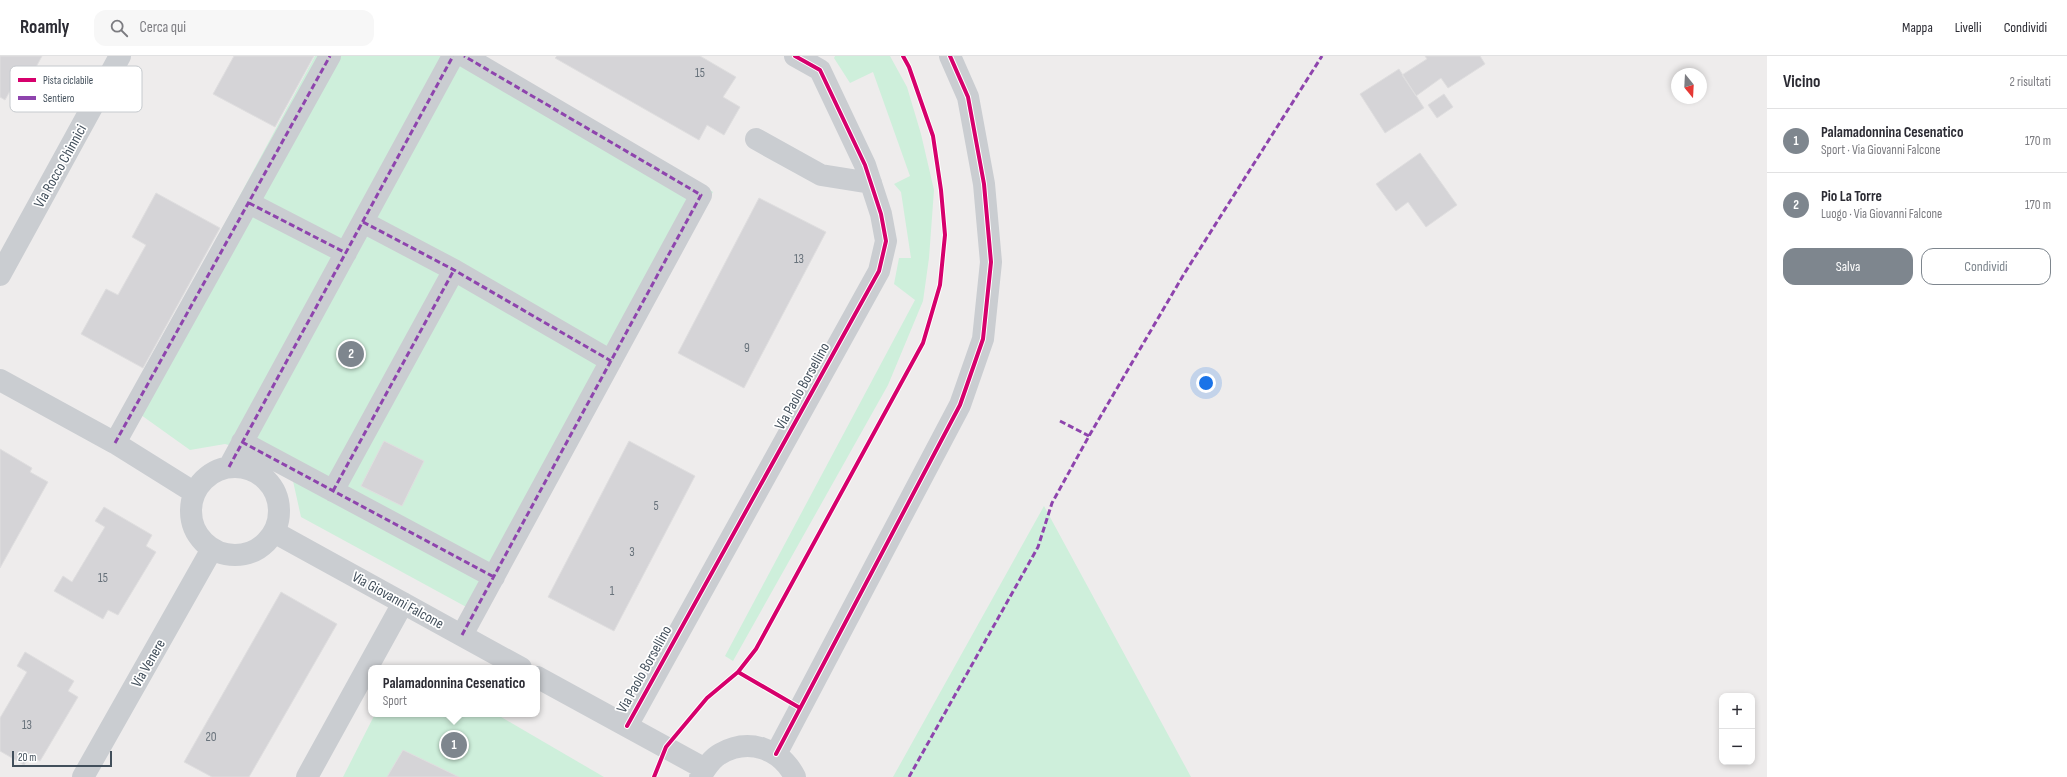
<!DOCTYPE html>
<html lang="it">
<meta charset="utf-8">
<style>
body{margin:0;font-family:"Sofia Sans Condensed",sans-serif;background:#f7f7f7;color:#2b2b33}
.controls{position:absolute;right:12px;bottom:12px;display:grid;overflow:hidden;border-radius:8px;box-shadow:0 2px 6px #0003}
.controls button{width:36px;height:36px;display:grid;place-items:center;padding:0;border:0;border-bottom:1px solid #e1e1e2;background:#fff;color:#2b2b33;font:20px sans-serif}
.compass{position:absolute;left:1671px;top:12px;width:36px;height:36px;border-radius:50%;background:#fff;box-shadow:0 2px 6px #0003;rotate:162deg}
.scale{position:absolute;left:12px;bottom:10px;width:100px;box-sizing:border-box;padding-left:4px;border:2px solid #424f5b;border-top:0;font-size:11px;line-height:14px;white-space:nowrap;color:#424f5b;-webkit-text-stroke:3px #fff;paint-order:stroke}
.you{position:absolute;left:1206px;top:327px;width:14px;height:14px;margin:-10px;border:3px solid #fff;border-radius:50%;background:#1a73e8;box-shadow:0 0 0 6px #1a73e833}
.badge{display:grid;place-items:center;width:26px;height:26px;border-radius:50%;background:#7e868e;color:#fff;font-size:13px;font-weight:700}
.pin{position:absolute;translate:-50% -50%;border:2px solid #fff;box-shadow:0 1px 4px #0006}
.popup{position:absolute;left:368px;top:609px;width:172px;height:52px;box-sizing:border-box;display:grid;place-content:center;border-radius:8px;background:#fff;filter:drop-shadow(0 1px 3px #0005);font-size:13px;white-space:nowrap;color:#7c7c81}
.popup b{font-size:15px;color:#2b2b33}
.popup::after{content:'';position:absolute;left:50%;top:100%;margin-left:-8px;border:8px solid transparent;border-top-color:#fff}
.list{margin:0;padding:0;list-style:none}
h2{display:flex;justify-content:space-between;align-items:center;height:52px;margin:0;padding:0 16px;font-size:17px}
h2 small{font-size:13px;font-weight:400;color:#7c7c81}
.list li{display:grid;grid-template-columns:26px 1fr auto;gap:12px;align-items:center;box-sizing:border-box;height:64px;padding:0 16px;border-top:1px solid #e1e1e2}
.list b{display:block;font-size:15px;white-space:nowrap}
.list p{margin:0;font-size:13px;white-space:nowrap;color:#7c7c81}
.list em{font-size:13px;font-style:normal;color:#7c7c81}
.actions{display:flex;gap:8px;padding:12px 16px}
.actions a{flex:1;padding:9px 0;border:1px solid #7e868e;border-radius:12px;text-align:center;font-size:14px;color:#7e868e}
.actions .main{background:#7e868e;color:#fff}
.icon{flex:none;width:22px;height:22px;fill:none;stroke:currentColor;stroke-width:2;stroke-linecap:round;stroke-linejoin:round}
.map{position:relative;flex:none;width:1767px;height:721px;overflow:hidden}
header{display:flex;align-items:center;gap:24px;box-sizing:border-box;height:56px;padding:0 20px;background:#fff;border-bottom:1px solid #e1e1e2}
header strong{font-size:19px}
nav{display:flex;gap:22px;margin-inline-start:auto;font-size:14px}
.search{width:280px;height:36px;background:#f7f7f7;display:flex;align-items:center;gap:10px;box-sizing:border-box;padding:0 14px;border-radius:12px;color:#7c7c81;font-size:15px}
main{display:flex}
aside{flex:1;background:#fff}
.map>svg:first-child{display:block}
</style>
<header>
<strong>Roamly</strong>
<div class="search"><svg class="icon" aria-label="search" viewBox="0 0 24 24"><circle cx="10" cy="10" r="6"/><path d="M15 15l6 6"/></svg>Cerca qui</div>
<nav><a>Mappa</a><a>Livelli</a><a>Condividi</a></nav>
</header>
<main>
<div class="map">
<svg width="1767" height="721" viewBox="0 0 1767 721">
<rect width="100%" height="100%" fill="#eeecec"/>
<path fill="#ceefdb" d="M 315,0 L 481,0 L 713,136 L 481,559 L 301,461 L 293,425 L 262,398 L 225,388 L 190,394 L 127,349 Z
M 835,0 L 890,0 L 907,31 L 921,78 L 934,134 L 929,202 L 923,245 L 888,329 L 733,605 L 725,600 L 915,244 L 894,228 L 899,202 L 911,202 L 901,136 L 894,128 L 910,120 L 873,16 L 850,27 L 834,2 Z
M 1044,450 L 1191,721 L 893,721 Z
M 375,658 L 496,658 L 604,721 L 343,721 Z"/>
<path fill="#d5d4d7" stroke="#dfdedf" d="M 0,0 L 42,0 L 21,39 L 11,33 L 5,44 L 0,41 Z
M 234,0 L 314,0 L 275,71 L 213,38 Z
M 557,0 L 700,0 L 736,21 L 723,41 L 740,51 L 724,79 L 707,69 L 699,84 L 555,2 Z
M 1425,0 L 1480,0 L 1485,8 L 1448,32 L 1441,22 L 1416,40 L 1402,19 L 1427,3 Z
M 1399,13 L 1424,52 L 1385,77 L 1360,38 Z
M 1444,38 L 1453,51 L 1437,62 L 1428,49 Z
M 1420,97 L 1457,149 L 1426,171 L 1408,146 L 1396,155 L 1376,128 Z
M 156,137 L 220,172 L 143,312 L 81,278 L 106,233 L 118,239 L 146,189 L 132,181 Z
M 759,142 L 826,176 L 744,332 L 678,297 Z
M 384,385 L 424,405 L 402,450 L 361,430 Z
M 629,385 L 695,420 L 614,575 L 548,541 Z
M 0,393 L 32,412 L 30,416 L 48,426 L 0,512 Z
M 104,451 L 152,479 L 146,490 L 156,496 L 118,559 L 108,554 L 103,563 L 54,535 L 63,520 L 72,526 L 105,471 L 95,465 Z
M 281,536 L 337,568 L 249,721 L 212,721 L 184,706 Z
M 25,596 L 74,625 L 68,635 L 78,641 L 40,705 L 30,700 L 24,709 L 0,695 L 0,662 L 27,616 L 17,610 Z
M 403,694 L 459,721 L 387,721 Z"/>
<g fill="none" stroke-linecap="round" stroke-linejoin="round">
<path stroke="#cacdd1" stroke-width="22" d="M 756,83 L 821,119 L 871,127
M 249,147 L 346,197
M 363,166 L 454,214 L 611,305
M 0,219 L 120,0
M 0,324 L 115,387 L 195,437
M 242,386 L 494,521
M 115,387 L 330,0
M191 455a44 44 0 1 1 88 0a44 44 0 1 1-88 0Z
M 229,411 L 453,0
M 333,435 L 454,214
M 274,476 L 521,612
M 462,579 L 701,139 L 464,0
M 537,621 L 705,713
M 627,670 L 879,215 L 886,185 L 881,158 L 865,109 L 820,14 L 795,0
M 776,698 L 960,349 L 983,283 L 991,206 L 984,128 L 968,41 L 950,0
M 83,721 L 212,493
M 307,721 L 403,547
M 700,721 C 705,713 712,702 720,698 C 749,681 781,693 795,721"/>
<path stroke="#8e44ad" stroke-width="3" stroke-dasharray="6 3" stroke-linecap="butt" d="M 249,147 L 346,197
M 363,166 L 454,214 L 611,305
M 1060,365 L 1089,380
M 242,386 L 494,521
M 115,387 L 330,0
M 229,411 L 453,0
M 333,435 L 454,214
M 462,579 L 701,139 L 464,0
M 909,721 L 1038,491 L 1052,447 L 1089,380 L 1184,218 L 1322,0"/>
<g stroke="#fff" stroke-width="6">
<path id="cycleway" d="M 738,616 L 800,652
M 627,670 L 879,215 L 886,185 L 881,158 L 865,109 L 820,14 L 795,0
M 776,698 L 960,349 L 983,283 L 991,206 L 984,128 L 968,41 L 950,0
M 654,721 L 666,691 L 707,642 L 738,616 L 756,593 L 923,287 L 940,229 L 945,179 L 941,134 L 933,80 L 909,11 L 903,0"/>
</g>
<use href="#cycleway" stroke="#d6006c" stroke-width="4"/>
</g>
<g text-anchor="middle" stroke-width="3.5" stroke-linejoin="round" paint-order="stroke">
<g font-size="13" fill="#68727b">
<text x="700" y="21">15</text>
<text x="799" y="207">13</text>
<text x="747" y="296">9</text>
<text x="656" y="454">5</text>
<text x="632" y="500">3</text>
<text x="103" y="526">15</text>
<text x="612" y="539">1</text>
<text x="27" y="673">13</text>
<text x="211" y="685">20</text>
</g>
<g font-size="15" fill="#424f5b" stroke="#fff">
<text transform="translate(60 110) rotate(-61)" y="5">Via Rocco Chinnici</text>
<text transform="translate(802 330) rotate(-61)" y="5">Via Paolo Borsellino</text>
<text transform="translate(398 544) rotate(29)" y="5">Via Giovanni Falcone</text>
<text transform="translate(148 607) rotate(-60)" y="5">Via Venere</text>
<text transform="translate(644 613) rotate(-61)" y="5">Via Paolo Borsellino</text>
</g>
</g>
<rect x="10" y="10" width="132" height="46" rx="6" fill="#fff" stroke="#c6cace" stroke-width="1"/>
<rect x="18" y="22" width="18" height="4" fill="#d6006c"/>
<rect x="18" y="40" width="18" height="4" fill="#8e44ad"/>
<g font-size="11" fill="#424f5b">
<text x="43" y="28">Pista ciclabile</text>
<text x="43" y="46">Sentiero</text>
</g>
</svg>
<div class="controls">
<button>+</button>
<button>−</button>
</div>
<svg class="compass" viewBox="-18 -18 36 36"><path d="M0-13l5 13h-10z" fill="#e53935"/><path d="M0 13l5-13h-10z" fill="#7c7c81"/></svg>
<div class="scale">20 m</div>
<div class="you"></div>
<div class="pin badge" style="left:454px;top:689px">1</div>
<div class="popup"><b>Palamadonnina Cesenatico</b>Sport</div>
<div class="pin badge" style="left:351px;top:298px">2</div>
</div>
<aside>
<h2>Vicino<small>2 risultati</small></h2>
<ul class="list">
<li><span class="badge">1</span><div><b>Palamadonnina Cesenatico</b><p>Sport · Via Giovanni Falcone</p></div><em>170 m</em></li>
<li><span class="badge">2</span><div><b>Pio La Torre</b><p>Luogo · Via Giovanni Falcone</p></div><em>170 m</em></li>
</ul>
<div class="actions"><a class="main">Salva</a><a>Condividi</a></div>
</aside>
</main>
